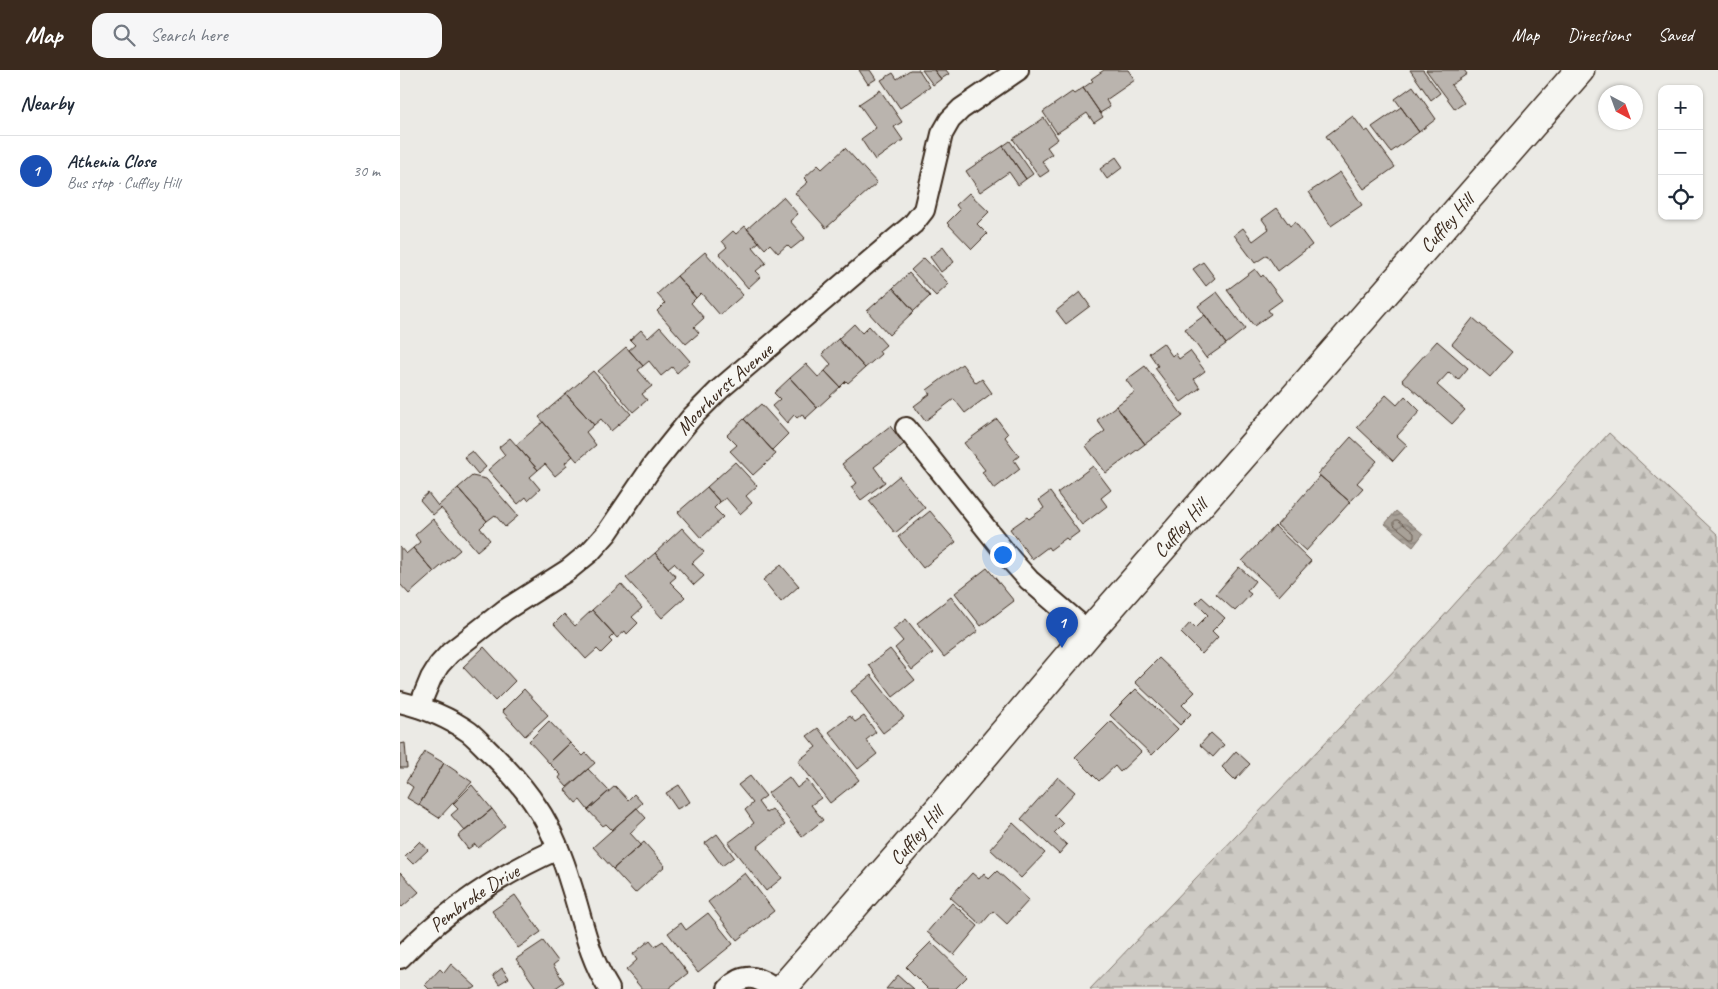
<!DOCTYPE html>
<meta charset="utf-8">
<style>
body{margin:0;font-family:Caveat,sans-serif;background:#f6f6f7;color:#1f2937}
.controls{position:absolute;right:15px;top:15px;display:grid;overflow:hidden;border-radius:10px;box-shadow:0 1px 4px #0004}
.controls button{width:45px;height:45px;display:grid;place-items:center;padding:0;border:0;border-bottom:1px solid #e0e1e3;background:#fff;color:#1f2937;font:25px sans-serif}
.compass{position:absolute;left:1198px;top:15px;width:45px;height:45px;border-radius:50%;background:#fff;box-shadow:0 1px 4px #0004;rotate:139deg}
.you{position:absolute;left:602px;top:484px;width:18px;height:18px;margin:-12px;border:4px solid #fff;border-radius:50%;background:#1a73e8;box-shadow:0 0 0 8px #1a73e833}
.badge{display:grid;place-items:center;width:32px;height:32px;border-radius:50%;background:#3b2a1e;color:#fff;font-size:16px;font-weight:700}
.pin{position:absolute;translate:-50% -41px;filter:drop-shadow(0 1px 2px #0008)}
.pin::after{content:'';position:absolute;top:26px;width:18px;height:15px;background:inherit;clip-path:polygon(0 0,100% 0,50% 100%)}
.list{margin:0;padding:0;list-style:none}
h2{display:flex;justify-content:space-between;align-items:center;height:65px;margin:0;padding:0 20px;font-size:21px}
h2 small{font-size:16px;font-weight:400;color:#747a83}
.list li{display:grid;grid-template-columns:32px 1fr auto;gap:15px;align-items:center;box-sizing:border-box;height:70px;padding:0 20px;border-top:1px solid #e0e1e3}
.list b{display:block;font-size:19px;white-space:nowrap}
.list p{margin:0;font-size:16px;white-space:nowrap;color:#747a83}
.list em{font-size:16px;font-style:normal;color:#747a83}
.icon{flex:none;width:28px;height:28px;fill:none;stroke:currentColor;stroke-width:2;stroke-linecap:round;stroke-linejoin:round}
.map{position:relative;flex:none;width:1318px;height:919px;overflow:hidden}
header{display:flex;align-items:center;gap:30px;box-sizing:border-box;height:70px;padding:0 25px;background:#3b2a1e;color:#fff}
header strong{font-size:24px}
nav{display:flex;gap:28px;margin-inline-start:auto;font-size:18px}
.search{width:350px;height:45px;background:#f6f6f7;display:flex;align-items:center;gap:12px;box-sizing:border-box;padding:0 18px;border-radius:15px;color:#747a83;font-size:19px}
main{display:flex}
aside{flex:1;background:#fff}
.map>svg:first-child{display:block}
</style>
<header>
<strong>Map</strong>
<div class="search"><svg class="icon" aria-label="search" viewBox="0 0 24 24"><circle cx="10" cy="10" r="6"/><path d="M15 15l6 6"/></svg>Search here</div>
<nav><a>Map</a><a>Directions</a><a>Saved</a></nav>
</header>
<main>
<aside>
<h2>Nearby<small></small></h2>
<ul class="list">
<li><span class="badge" style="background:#1a4fb4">1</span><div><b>Athenia Close</b><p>Bus stop · Cuffley Hill</p></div><em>30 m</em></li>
</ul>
</aside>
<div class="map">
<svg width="1318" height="919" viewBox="0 0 1318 919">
<defs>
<pattern id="forest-firs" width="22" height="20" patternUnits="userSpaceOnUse" patternTransform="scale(1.25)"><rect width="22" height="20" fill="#cdcac4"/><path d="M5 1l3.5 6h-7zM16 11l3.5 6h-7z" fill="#b1aea8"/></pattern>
<pattern id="water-waves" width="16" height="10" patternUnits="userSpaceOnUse" patternTransform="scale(1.25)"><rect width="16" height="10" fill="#a8a198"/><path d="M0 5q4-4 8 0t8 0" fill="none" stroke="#8a837b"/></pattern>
</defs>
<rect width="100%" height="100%" fill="#ebeae5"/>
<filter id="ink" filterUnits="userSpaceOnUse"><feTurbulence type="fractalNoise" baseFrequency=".02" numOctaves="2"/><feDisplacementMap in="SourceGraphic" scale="10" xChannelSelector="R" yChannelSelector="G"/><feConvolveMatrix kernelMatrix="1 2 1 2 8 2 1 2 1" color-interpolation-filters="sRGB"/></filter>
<g filter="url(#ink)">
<path fill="url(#forest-firs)" stroke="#847a71" d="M 1209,363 L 1318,465 L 1318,919 L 690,919 L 1004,590 Z"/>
<path fill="url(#water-waves)" stroke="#7c7167" d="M 996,441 L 1023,464 L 1013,477 L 985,454 Z"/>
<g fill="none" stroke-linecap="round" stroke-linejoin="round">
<path stroke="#675a4f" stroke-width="1" d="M 996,450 L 998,450 L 1014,463 L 1014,468 L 1010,468 L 994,455 L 994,452 Z"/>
</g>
<path fill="#bab4ae" stroke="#3b2a1e" d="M 459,0 L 470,0 L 476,9 L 468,14 Z
M 510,0 L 519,0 L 530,17 L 500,38 L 481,10 L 493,3 L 497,9 Z
M 522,0 L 534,0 L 541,9 L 533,15 Z
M 534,0 L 546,0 L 549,4 L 541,9 Z
M 704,0 L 728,0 L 735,10 L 706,30 L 710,37 L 700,43 L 683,18 L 693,11 L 691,9 Z
M 1010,0 L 1023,0 L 1040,23 L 1031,30 Z
M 1026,0 L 1064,0 L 1067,4 L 1051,15 L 1064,33 L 1055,39 Z
M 1013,16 L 1036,49 L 1019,62 L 995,29 Z
M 683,18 L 703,47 L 694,53 L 687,43 L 657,63 L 643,42 L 672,22 L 674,24 Z
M 480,20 L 502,52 L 494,57 L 503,70 L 475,90 L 461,69 L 476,58 L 459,34 Z
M 1001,37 L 1019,62 L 991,82 L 972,57 Z
M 953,46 L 965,62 L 968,60 L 995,97 L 964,119 L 926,66 Z
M 644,48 L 658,69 L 647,77 L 652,84 L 642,91 L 649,101 L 640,107 L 613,69 Z
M 610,71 L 633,104 L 626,109 L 603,76 Z
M 603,76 L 626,109 L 618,115 L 609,102 L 580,122 L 566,101 Z
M 445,78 L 477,113 L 426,158 L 395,123 L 408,112 L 404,108 L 418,95 L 422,99 Z
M 716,87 L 723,97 L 707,109 L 700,99 Z
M 940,102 L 962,135 L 931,156 L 909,122 Z
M 569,123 L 589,142 L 577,154 L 587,164 L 572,179 L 547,153 L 560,140 L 556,135 Z
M 383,127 L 398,144 L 390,151 L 405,168 L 391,179 L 387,175 L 378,183 L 370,174 L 365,179 L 347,159 Z
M 877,138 L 890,156 L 895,152 L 912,175 L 878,201 L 867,185 L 855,193 L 834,165 L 843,158 L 853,171 L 869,159 L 862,149 Z
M 345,156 L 359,172 L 353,177 L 366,193 L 356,201 L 361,206 L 348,218 L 319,184 L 327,177 L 322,171 L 333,161 L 336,164 Z
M 543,177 L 554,192 L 541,202 L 530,187 Z
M 305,182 L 343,225 L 320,245 L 301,223 L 296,228 L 277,206 Z
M 524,188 L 549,214 L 536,226 L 511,200 Z
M 803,192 L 815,208 L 806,216 L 793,199 Z
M 855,199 L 861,207 L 863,205 L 882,230 L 868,240 L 871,244 L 854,256 L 827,220 Z
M 509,203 L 530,226 L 514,241 L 493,218 Z
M 277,206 L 296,228 L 291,233 L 304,248 L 294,257 L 299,263 L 286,274 L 257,241 L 265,233 L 257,224 Z
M 493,218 L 514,241 L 489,265 L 467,241 Z
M 680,222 L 690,236 L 666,254 L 656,241 Z
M 817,222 L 845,259 L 826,274 L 798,236 Z
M 805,245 L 826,274 L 806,288 L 785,259 Z
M 1073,248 L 1112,282 L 1090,307 L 1052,274 Z
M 454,254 L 462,263 L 469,256 L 486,275 L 479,281 L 481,284 L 465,298 L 438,269 Z
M 260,257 L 290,291 L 277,303 L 272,297 L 261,306 L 249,291 L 243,296 L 229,280 L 235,275 L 230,270 L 241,260 L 248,268 Z
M 438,269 L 465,298 L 448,313 L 446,311 L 440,317 L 425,301 L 431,294 L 422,284 Z
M 1037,271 L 1068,298 L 1058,310 L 1049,302 L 1037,315 L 1065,340 L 1052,354 L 1002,310 Z
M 763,273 L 772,286 L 775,283 L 779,289 L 790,281 L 805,301 L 794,309 L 800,318 L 781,332 L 755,298 L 758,296 L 749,283 Z
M 226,277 L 243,296 L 238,300 L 252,316 L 242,324 L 247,330 L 233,342 L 198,301 Z
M 406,294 L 418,307 L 425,301 L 440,317 L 417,338 L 390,308 Z
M 562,294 L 576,313 L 582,309 L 592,323 L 565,343 L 554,329 L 525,351 L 514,336 L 530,324 L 527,320 Z
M 745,296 L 783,346 L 745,374 L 716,336 L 735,322 L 726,310 Z
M 193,301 L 231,344 L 211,361 L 201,349 L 194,355 L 166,324 Z
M 390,308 L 417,338 L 405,349 L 402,344 L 397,348 L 394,345 L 387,353 L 372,336 L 380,329 L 374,323 Z
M 166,324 L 194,355 L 186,362 L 196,375 L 177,391 L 139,347 Z
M 986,325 L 997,335 L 1005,326 L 1020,341 L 997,366 L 1007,375 L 993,391 L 957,357 Z
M 361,334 L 388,364 L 372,380 L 344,349 Z
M 716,336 L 745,374 L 706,403 L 686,376 L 705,361 L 697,350 Z
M 344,349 L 376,384 L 353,405 L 330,381 L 337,375 L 327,365 Z
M 597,349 L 608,364 L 605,367 L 619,386 L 614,390 L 620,399 L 594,419 L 582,402 L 585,400 L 564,373 Z
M 143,352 L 173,386 L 165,393 L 167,396 L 155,406 L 145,394 L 138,400 L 116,375 Z
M 490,356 L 504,374 L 474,397 L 485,412 L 461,430 L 451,417 L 457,413 L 442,394 Z
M 951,367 L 977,391 L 957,413 L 963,418 L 950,432 L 918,404 Z
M 110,368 L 138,400 L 130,407 L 140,419 L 128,430 L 126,427 L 118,434 L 88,400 L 105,385 L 99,377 Z
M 72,381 L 86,397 L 78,404 L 64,387 Z
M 335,392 L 357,416 L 346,426 L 352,433 L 340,444 L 326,428 L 320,432 L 307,417 Z
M 693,396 L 711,420 L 701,428 L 707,436 L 682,455 L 657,423 Z
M 72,406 L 86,409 L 118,446 L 105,457 L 95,445 L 87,451 L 58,418 Z
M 499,406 L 525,438 L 495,463 L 469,431 Z
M 920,406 L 950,432 L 906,481 L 877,455 Z
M 307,417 L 320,432 L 314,438 L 323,447 L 301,468 L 278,442 Z
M 58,418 L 87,451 L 80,458 L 90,470 L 77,481 L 41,438 L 33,445 L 20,430 L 28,423 L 38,436 Z
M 650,422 L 679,462 L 668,470 L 666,468 L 650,480 L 648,477 L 632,489 L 610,459 L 627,447 L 629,449 L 644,438 L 639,430 Z
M 530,441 L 556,472 L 523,498 L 498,467 Z
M 33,449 L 60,480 L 34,502 L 13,478 L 20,472 L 15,465 Z
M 875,456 L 911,491 L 879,526 L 842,491 Z
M 282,458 L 304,482 L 292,493 L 304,506 L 294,515 L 274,493 L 268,498 L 255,483 Z
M 0,477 L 6,484 L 13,478 L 34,502 L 9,524 L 0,514 Z
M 255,483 L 276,507 L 270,512 L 285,527 L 262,548 L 226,508 Z
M 381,495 L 399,516 L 381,532 L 363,510 Z
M 839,497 L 855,511 L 847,521 L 851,524 L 835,541 L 816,524 Z
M 587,498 L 614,531 L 581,556 L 555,523 Z
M 221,514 L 242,538 L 232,547 L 238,553 L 227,564 L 225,561 L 217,568 L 192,540 Z
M 551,527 L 578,561 L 544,587 L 517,553 Z
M 802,527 L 825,548 L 812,561 L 818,567 L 802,584 L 781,563 L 790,553 L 795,558 L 808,545 L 796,533 Z
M 192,540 L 214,564 L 209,569 L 212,572 L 201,583 L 197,579 L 186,589 L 154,554 L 164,544 L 175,556 Z
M 506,549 L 533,583 L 512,600 L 495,578 L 503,571 L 493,559 Z
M 84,577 L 115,611 L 95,631 L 63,597 Z
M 490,579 L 515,610 L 493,627 L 469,595 Z
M 759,588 L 795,622 L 782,635 L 791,644 L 780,655 L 735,612 Z
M 471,605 L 504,647 L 483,663 L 451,621 Z
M 124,619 L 148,645 L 125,666 L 102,641 Z
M 736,619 L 778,659 L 752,685 L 710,645 Z
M 450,646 L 455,652 L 464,646 L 476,662 L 466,670 L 477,684 L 458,699 L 429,662 Z
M 149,651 L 170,673 L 149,693 L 129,671 Z
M 711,651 L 741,682 L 720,702 L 715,696 L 699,711 L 675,687 Z
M 418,658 L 459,710 L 430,733 L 398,691 L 416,677 L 407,666 Z
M 811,663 L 824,675 L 813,687 L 800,675 Z
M 5,673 L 7,698 L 0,698 L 0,674 Z
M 170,673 L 183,686 L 186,683 L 195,693 L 167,717 L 159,708 L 161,705 L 149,693 Z
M 836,681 L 850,694 L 835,710 L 822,697 Z
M 25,682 L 44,693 L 19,735 L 7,728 L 13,717 L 6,712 Z
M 44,693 L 72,712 L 39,748 L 19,735 Z
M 188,699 L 209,721 L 188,740 L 180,730 L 176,733 L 165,720 Z
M 350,706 L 366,726 L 358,732 L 366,743 L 372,739 L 385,755 L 357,777 L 382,808 L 366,821 L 328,773 L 354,753 L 345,740 L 353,733 L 338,715 Z
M 389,707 L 397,718 L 407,710 L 421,728 L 411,735 L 423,750 L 402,767 L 368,723 Z
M 658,707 L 675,722 L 654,745 L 663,754 L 654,763 L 667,775 L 659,784 L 621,749 Z
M 72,715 L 92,739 L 65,761 L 51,745 L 58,739 L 53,734 Z
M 279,715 L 290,732 L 277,739 L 266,723 Z
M 215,716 L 228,730 L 234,724 L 242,733 L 212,760 L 206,754 L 203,756 L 188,740 Z
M 237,738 L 246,748 L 230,763 L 241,775 L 213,799 L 193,777 Z
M 92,739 L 105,756 L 78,778 L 75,774 L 68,779 L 58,766 Z
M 613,753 L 645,783 L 621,808 L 590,779 Z
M 317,764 L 334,787 L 322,796 L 305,773 Z
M 20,771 L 28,780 L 13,794 L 5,786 Z
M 244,772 L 265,796 L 235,823 L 213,799 Z
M 597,801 L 629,830 L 607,854 L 593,841 L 581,855 L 550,827 L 572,803 L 579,809 L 584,803 L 589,809 Z
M 0,802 L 19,822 L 2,837 L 0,835 Z
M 345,803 L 374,841 L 337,870 L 308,832 Z
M 115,825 L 141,862 L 118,878 L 92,841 Z
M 552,833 L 578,856 L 554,885 L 527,862 Z
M 308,843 L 333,874 L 298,902 L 268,863 L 281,853 L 286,860 Z
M 250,870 L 255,876 L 263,871 L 288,903 L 268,919 L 242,919 L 226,900 L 237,890 L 233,884 Z
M 143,871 L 158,891 L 153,895 L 164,912 L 154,919 L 137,919 L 116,889 Z
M 531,872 L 567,907 L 555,919 L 528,919 L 506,897 Z
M 51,894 L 76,917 L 73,919 L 29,919 L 25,915 L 40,899 L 44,903 Z
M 102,898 L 109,908 L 99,914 L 93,905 Z
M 498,905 L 514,919 L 486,919 Z"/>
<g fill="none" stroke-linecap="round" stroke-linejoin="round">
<g stroke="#3b2a1e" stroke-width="24">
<g id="minor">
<path d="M 506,358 L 612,491 L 629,510 L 689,562"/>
<path d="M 0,632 C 25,638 48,647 69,662 C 78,669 86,679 94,686 C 110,702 126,720 138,739 C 150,756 164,791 170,812 C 183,851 187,883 209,919"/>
<path id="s1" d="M 19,637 L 31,608 L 39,595 L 50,583 L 105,540 L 168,500 L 190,482 L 207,463 L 254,394 L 291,348 L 320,319 L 513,154 L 524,140 L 542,64 L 550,50 L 561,39 L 618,0"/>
<path id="s2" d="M 0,888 C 45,841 99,805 158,779"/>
<path d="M 328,919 C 344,902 357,906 374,919"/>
</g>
</g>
<g stroke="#3b2a1e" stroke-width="31">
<g id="secondary">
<path id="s3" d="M 382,919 L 545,732 L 689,562 L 1180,0"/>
</g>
</g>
<use href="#minor" stroke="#f6f6f2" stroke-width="20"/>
<use href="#secondary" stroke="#f6f6f2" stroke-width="28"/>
</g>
</g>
<g text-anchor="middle" stroke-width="4.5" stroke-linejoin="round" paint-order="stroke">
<g font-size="20" fill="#3b2a1e" stroke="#f6f6f2">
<text dy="7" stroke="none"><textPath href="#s3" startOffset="1014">Cuffley Hill</textPath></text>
<text dy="7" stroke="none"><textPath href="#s1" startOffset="448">Moorhurst Avenue</textPath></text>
<text dy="7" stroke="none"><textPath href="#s3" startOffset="609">Cuffley Hill</textPath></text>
<text dy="7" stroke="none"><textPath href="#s3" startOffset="204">Cuffley Hill</textPath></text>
<text dy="7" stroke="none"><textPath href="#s2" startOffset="96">Pembroke Drive</textPath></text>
</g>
</g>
</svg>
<div class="controls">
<button>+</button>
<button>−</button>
<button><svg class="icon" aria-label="locate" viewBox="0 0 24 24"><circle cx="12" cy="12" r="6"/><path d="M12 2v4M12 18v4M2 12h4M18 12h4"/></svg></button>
</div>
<svg class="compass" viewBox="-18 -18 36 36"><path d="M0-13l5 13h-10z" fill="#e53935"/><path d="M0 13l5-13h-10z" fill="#747a83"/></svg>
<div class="you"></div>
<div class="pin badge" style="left:662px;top:578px;background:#1a4fb4">1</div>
</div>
</main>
